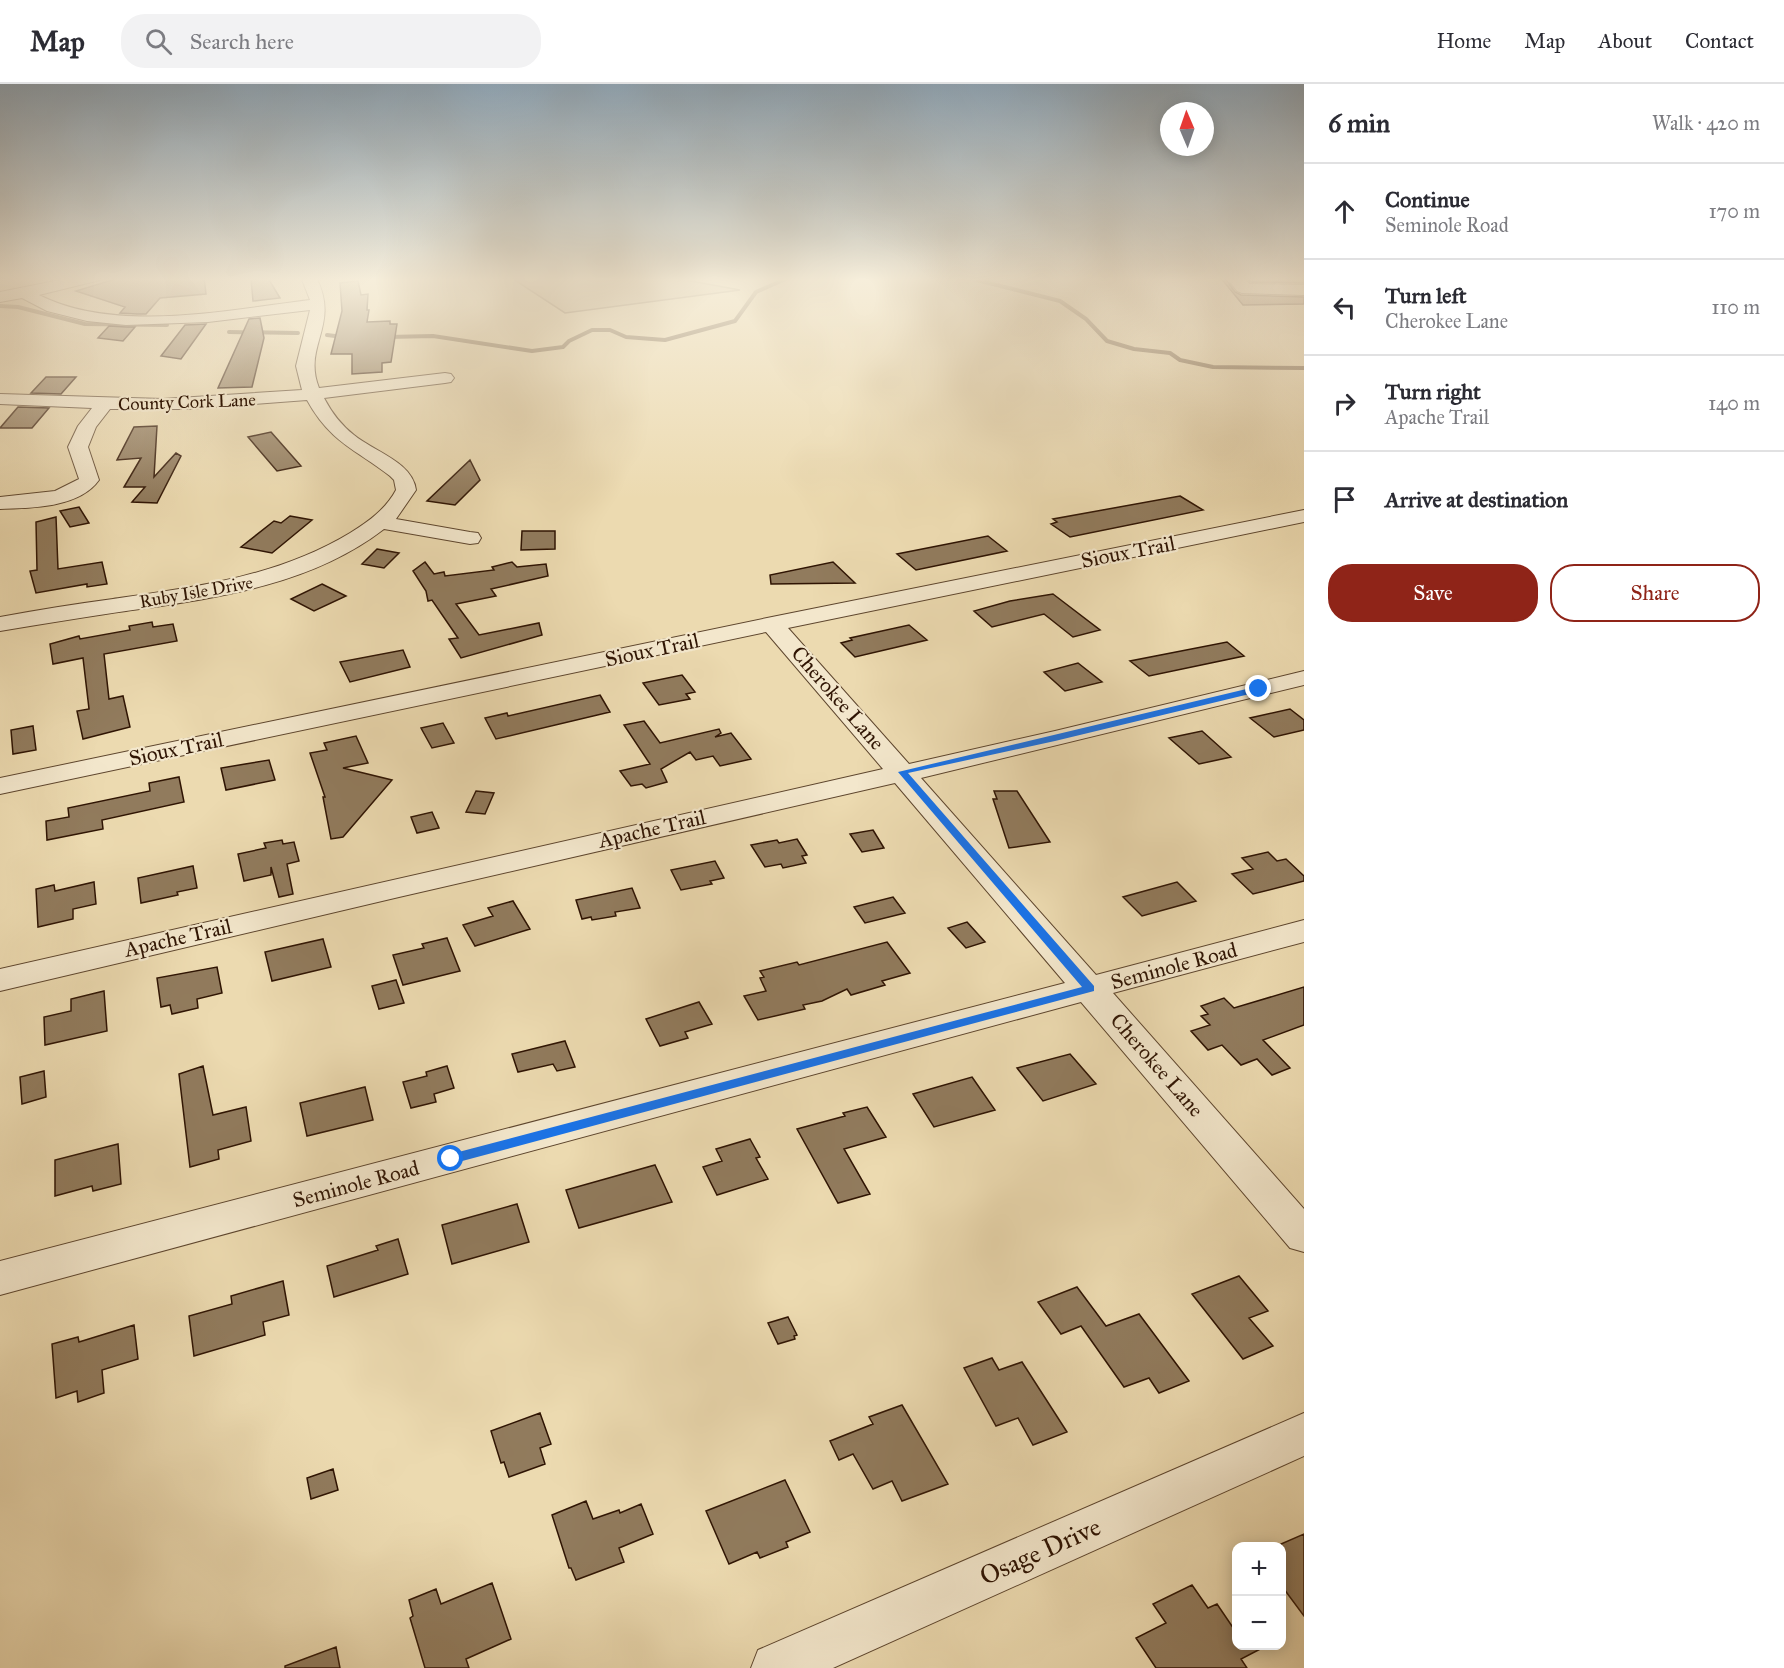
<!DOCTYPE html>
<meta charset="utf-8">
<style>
body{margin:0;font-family:"IM FELL Great Primer",serif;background:#f2f2f3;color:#2b2b33}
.controls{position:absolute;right:18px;bottom:18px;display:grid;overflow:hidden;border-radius:12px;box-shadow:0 3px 15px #0003}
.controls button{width:54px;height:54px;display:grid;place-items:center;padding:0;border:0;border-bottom:2px solid #e1e1e2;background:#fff;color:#2b2b33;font:30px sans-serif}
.compass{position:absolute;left:1160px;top:18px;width:54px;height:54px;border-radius:50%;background:#fff;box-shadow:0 3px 15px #0003;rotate:358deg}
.stop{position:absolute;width:18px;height:18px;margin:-14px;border:4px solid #1a73e8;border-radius:50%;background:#fff}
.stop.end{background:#1a73e8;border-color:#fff;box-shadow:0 2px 6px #0008}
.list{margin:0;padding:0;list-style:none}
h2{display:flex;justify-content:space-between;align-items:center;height:78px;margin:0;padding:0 24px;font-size:26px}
h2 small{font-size:20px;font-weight:400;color:#7c7c81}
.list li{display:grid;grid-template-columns:39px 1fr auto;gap:18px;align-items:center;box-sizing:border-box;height:96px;padding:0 24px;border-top:2px solid #e1e1e2}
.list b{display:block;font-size:22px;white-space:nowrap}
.list p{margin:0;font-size:20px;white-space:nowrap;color:#7c7c81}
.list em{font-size:20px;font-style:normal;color:#7c7c81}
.actions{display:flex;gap:12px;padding:18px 24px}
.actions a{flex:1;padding:14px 0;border:2px solid #8f2418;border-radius:24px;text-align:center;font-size:21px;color:#8f2418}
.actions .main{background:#8f2418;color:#fff}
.icon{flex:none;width:33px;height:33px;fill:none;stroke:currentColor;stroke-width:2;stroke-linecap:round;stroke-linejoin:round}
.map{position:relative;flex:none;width:1304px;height:1584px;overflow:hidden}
header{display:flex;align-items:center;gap:36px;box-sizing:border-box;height:84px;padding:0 30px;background:#fff;border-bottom:2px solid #e1e1e2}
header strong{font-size:28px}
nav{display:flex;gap:33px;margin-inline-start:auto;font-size:21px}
.search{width:420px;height:54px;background:#f2f2f3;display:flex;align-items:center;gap:15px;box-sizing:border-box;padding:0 21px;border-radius:24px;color:#7c7c81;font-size:22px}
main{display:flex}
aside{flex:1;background:#fff}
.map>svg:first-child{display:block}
</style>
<header>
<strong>Map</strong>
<div class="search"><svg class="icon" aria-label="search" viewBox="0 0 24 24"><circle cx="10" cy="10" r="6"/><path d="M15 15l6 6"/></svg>Search here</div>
<nav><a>Home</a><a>Map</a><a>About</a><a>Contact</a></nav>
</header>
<main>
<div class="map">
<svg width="1304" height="1584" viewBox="0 0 1304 1584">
<rect width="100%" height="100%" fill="#ecdab0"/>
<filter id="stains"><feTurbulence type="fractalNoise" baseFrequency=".00333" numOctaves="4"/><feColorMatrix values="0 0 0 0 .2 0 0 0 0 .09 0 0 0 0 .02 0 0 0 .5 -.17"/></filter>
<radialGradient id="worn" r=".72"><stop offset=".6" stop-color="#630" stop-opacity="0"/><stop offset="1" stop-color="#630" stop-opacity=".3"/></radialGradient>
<path fill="#ccb893" stroke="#7e664b" stroke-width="1.5" d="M 510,193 L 669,193 L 740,206 L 565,229 Z"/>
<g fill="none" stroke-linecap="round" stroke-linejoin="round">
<path stroke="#7a6347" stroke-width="4" d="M 965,193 L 1060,217 L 1086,235 L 1107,257 L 1134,265 L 1170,269 L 1180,276 L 1213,283 L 1304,284
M 0,222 L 18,223 L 85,240 L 167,241
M 229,248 L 298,249
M 327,251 L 343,253
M 387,253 L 433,252 L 532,267 L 563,263 L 569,257 L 592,246 L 610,246 L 626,253 L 665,256 L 735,237 L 756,208 L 790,193"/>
</g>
<path fill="#917b5d" stroke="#2f1403" stroke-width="1.5" d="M 122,193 L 204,193 L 206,210 L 160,214 L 146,230 L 137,230 L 120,229 L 125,223 L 76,207 Z
M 1220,193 L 1224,193 L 1235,208 L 1241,211 L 1304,213 L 1304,220 L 1243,221 Z
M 1245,193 L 1304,193 L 1304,199 L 1251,198 Z
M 268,194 L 280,214 L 253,217 L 251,195 Z
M 358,197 L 361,211 L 368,210 L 367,226 L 369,226 L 367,238 L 390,237 L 390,240 L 397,240 L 391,278 L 382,279 L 382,288 L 352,290 L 352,270 L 331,270 L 342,227 L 340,199 Z
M 260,234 L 264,254 L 252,303 L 218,304 L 249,235 Z
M 206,240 L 181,275 L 161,272 L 185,241 Z
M 109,242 L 126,243 L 135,243 L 123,257 L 98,254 Z
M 46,293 L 76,293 L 61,310 L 31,309 Z
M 18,323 L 49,324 L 32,344 L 0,344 Z
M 157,342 L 154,393 L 176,369 L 181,372 L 157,419 L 132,418 L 145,403 L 124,403 L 141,374 L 117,376 L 134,343 Z
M 271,348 L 301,382 L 277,387 L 248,353 Z
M 470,376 L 480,396 L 455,421 L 427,417 Z
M 1180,412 L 1203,426 L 1070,453 L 1051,440 L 1057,438 L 1053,435 Z
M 79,423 L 89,439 L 70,443 L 60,427 Z
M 290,432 L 312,436 L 272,469 L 241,463 L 274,437 L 281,439 Z
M 56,433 L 58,485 L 102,478 L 107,500 L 87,503 L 87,500 L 36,509 L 30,487 L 37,486 L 36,438 Z
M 522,447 L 555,447 L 555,465 L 521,466 Z
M 988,452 L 1007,467 L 916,486 L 897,470 Z
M 377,465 L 399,469 L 384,484 L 362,480 Z
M 425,478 L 434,490 L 444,488 L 445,492 L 494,486 L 492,483 L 512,478 L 517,483 L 546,480 L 548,492 L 491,505 L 496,512 L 456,520 L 479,551 L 539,539 L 542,551 L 461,574 L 449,555 L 458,554 L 432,516 L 428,517 L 426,507 L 413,487 Z
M 833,478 L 855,499 L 771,500 L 770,491 Z
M 322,500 L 346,512 L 314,527 L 291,515 Z
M 1053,510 L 1100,546 L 1073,553 L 1044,530 L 992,543 L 974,527 L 1010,517 Z
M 152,538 L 153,543 L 173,540 L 177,557 L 104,570 L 109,615 L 123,612 L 130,643 L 83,655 L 77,627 L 89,625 L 83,574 L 53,580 L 50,560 L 79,552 L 80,555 L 130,546 L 129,542 Z
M 909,541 L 927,556 L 855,573 L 841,559 L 852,556 L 850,554 Z
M 1227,558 L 1244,572 L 1149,592 L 1130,577 Z
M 403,566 L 410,583 L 350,598 L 340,578 Z
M 1078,579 L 1102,598 L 1065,607 L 1044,588 Z
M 682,591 L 695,608 L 686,610 L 690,615 L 659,621 L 643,599 Z
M 600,611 L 610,628 L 496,655 L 485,634 L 507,629 L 508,632 Z
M 1290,625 L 1304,636 L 1304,646 L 1274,653 L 1250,634 Z
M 644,637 L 660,659 L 719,645 L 721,649 L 715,653 L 731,649 L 751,675 L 720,682 L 713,672 L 696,676 L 690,668 L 661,685 L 667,698 L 646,704 L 642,700 L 631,702 L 620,687 L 650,680 L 624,641 Z
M 443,639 L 454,659 L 432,664 L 421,644 Z
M 33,642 L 36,666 L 13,670 L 11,646 Z
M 1202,647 L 1231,673 L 1199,680 L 1169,654 Z
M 356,652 L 368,679 L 343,684 L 392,696 L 343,753 L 331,755 L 323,713 L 325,713 L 310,669 L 327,666 L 324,659 Z
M 269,676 L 275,696 L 226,706 L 221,684 Z
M 179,693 L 184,718 L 102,736 L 103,745 L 47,756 L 46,737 L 69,733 L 68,724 L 150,707 L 149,699 Z
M 476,707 L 494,709 L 485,730 L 466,728 Z
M 994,707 L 1017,707 L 1050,758 L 1009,764 L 993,715 L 997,715 Z
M 432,728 L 439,744 L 417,749 L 411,733 Z
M 873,746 L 884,764 L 862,768 L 850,750 Z
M 797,755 L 807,771 L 802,772 L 806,779 L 783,784 L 781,780 L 765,783 L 751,761 L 777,756 L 779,759 Z
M 282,756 L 283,760 L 294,758 L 299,777 L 287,780 L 293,810 L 279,813 L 271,783 L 271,791 L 244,797 L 238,770 L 266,764 L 264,759 Z
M 1268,768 L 1277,777 L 1286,775 L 1304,792 L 1304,797 L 1253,810 L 1232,790 L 1253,785 L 1242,774 Z
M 715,777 L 724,794 L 710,797 L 712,800 L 681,806 L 671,786 Z
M 193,782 L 197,804 L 177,808 L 178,811 L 141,819 L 138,794 Z
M 94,798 L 96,820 L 73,825 L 73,835 L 38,843 L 36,805 L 54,801 L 55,807 Z
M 1177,798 L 1196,817 L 1142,832 L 1123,813 Z
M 632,804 L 640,824 L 615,828 L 616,832 L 592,836 L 591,833 L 582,835 L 576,816 Z
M 893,813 L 905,829 L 865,839 L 854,823 Z
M 513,817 L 530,845 L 475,862 L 463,841 L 493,832 L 488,824 Z
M 967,838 L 985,858 L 966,864 L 948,844 Z
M 447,854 L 460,887 L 403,901 L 393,871 L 424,864 L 422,860 Z
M 323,855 L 331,883 L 272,897 L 265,868 Z
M 887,858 L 910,889 L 882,897 L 885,901 L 851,911 L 847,905 L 822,917 L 803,921 L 805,925 L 758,936 L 744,912 L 766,907 L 760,894 L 764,893 L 760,887 L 797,878 L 799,881 Z
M 217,883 L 222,909 L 197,915 L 198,924 L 172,930 L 170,921 L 161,923 L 157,894 Z
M 396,896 L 404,919 L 379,925 L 372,902 Z
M 1304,903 L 1304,941 L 1263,956 L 1290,984 L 1272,991 L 1257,975 L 1241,981 L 1222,961 L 1208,966 L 1191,947 L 1210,941 L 1201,932 L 1208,930 L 1201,922 L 1224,914 L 1234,924 Z
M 104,907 L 107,947 L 45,961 L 44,933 L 71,927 L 71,915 Z
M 699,918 L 712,940 L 685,948 L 688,954 L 660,962 L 646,935 Z
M 565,957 L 575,983 L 557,987 L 553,980 L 518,988 L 512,970 Z
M 1070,970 L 1096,1000 L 1043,1017 L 1017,984 Z
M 203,982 L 213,1031 L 246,1023 L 251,1057 L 218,1066 L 219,1075 L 190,1083 L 179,990 Z
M 447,982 L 454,1004 L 434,1010 L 436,1018 L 411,1024 L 403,998 L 427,992 L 426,988 Z
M 44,987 L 46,1013 L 22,1020 L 20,993 Z
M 972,993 L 995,1026 L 934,1043 L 913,1010 Z
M 365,1003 L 373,1036 L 307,1052 L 300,1019 Z
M 867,1023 L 886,1053 L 844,1065 L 870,1110 L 838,1119 L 797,1045 L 845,1032 L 843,1029 Z
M 750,1055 L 760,1073 L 756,1074 L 768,1095 L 717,1111 L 703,1083 L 722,1077 L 716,1065 Z
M 118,1060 L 121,1100 L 93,1107 L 92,1102 L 55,1112 L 55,1076 Z
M 655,1081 L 672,1118 L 579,1144 L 566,1106 Z
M 517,1120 L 529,1158 L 452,1180 L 442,1141 Z
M 398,1155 L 408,1190 L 334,1213 L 327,1182 L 378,1166 L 376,1162 Z
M 1239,1192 L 1268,1227 L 1249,1234 L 1273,1262 L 1243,1275 L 1192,1210 Z
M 283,1197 L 289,1231 L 263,1238 L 265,1251 L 194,1272 L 189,1232 L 232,1220 L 231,1212 Z
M 1077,1203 L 1106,1242 L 1139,1230 L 1189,1297 L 1159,1309 L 1149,1294 L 1124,1303 L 1081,1242 L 1061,1250 L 1038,1218 Z
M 788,1233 L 797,1251 L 794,1252 L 795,1255 L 778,1260 L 768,1239 Z
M 134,1241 L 138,1275 L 102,1286 L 104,1309 L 78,1318 L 77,1307 L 56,1314 L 52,1260 L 78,1253 L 79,1258 Z
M 992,1274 L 999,1286 L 1022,1278 L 1067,1348 L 1033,1361 L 1018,1334 L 996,1342 L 964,1284 Z
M 902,1321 L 948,1400 L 902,1417 L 892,1397 L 873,1405 L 853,1370 L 839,1376 L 830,1357 L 873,1340 L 869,1333 Z
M 540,1329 L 551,1360 L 540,1364 L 545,1380 L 509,1393 L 504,1378 L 501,1379 L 491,1347 Z
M 333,1385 L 338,1406 L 311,1415 L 307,1394 Z
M 785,1396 L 810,1448 L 786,1458 L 788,1463 L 760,1474 L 757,1468 L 729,1480 L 706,1427 Z
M 586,1417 L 593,1435 L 619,1426 L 620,1429 L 641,1420 L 653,1450 L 619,1464 L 624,1478 L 576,1496 L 571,1484 L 569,1484 L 552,1431 Z
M 1304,1450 L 1304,1532 L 1281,1501 L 1281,1460 Z
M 492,1499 L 511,1555 L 466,1575 L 469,1584 L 425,1584 L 410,1534 L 413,1532 L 409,1516 L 436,1505 L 441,1520 Z
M 1192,1501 L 1208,1524 L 1217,1520 L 1236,1548 L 1236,1562 L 1266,1562 L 1241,1575 L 1247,1584 L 1156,1584 L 1136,1554 L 1166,1539 L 1153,1520 Z
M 336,1563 L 340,1584 L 285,1584 L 285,1582 Z"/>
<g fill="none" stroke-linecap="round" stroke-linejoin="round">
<g stroke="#5e462e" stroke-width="2">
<path id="minor" d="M 75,193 L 102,193 L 100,196 L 39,211 C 116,250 227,226 310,216 L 301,193 L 316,193 C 341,242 302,261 319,304 L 445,289 L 451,290 L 454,294 L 451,298 L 445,299 L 324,314 C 332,329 341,341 354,351 C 373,367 413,378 416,406 L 396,435 L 470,448 L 478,449 L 481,454 L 478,459 L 470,460 L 384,445 C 310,502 215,514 126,527 C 84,533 42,540 0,547 L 0,533 C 38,526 75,520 113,515 C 196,503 277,493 350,449 C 368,438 386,425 396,406 L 394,396 L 390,392 C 355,365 330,358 307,316 L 187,325 L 110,325 L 96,343 L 88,363 L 99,396 C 79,424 31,424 0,425 L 0,413 L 55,407 L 79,395 L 68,363 L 78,342 L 92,324 L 0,320 L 0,310 L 163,315 L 302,306 L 296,282 L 310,226 L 208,238 L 126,241 L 87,237 L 47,227 L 22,214 L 0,218 L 0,208 Z
M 1226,193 L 1241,193 L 1250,200 L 1304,201 L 1304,211 L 1242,209 L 1237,207 Z
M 1304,426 L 1304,438 L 788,544 L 909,680 L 1055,647 L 1304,587 L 1304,601 L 921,694 L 1096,891 L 1304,836 L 1304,858 L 1113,909 L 1304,1125 L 1304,1168 L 1290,1164 L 1081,918 L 0,1211 L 0,1177 L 1065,899 L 895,699 L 399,813 L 0,907 L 0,885 L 883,685 L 766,548 L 0,710 L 0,694 L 772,533 Z
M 1304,1329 L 1304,1372 L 833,1584 L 751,1584 L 758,1566 Z"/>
</g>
<use href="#minor" fill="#f3e7cc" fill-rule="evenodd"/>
</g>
<linearGradient id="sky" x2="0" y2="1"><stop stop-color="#90a8ba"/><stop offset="0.47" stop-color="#f6eedb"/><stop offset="1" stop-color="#f6eedb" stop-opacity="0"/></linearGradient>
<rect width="1304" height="415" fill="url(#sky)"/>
<path fill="#1a73e8" d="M 1259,602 L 1263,605 L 1262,607 L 1055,657 L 908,689 L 1094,902 L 1094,907 L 451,1080 L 447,1078 L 447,1072 L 451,1070 L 1082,903 L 898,688 Z"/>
<g text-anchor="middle" stroke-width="4.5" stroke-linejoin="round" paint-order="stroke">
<g font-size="18" fill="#2f1403" stroke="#f3e7cc">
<text transform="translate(187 318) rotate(-2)" y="6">County Cork Lane</text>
<text transform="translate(196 508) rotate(-10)" y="6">Ruby Isle Drive</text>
</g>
<g font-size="21" fill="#2f1403" stroke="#f3e7cc">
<text transform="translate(1128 468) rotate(-11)" y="7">Sioux Trail</text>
<text transform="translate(652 566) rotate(-12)" y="7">Sioux Trail</text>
<text transform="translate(838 614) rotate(49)" y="7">Cherokee Lane</text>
<text transform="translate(176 665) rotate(-12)" y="7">Sioux Trail</text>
<text transform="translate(652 745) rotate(-13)" y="7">Apache Trail</text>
<text transform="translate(178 854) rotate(-13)" y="7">Apache Trail</text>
<text transform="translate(1174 882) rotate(-15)" y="7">Seminole Road</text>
<text transform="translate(1157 981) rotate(49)" y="7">Cherokee Lane</text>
<text transform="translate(356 1100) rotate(-15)" y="7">Seminole Road</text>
</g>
<g font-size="26" fill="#2f1403" stroke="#f3e7cc">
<text transform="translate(1040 1467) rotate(-24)" y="9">Osage Drive</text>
</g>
</g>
<rect width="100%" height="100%" filter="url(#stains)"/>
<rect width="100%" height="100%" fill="url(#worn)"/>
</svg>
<div class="controls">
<button>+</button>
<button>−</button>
</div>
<svg class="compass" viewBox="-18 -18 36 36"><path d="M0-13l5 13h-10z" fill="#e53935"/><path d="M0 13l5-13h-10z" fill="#7c7c81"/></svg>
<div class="stop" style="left:451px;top:1075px"></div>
<div class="stop end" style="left:1259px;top:605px"></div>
</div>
<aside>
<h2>6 min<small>Walk · 420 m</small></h2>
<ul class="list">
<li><svg class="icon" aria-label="ahead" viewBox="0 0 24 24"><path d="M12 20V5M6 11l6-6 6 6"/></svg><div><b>Continue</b><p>Seminole Road</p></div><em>170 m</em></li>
<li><svg class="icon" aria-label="left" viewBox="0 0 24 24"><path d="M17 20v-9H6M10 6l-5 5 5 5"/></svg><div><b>Turn left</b><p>Cherokee Lane</p></div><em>110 m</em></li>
<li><svg class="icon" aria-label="right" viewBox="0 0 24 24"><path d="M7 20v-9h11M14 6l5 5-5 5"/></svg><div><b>Turn right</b><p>Apache Trail</p></div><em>140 m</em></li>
<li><svg class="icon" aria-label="arrive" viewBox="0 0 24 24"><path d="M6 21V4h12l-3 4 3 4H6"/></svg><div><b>Arrive at destination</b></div></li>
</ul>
<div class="actions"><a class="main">Save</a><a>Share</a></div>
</aside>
</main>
